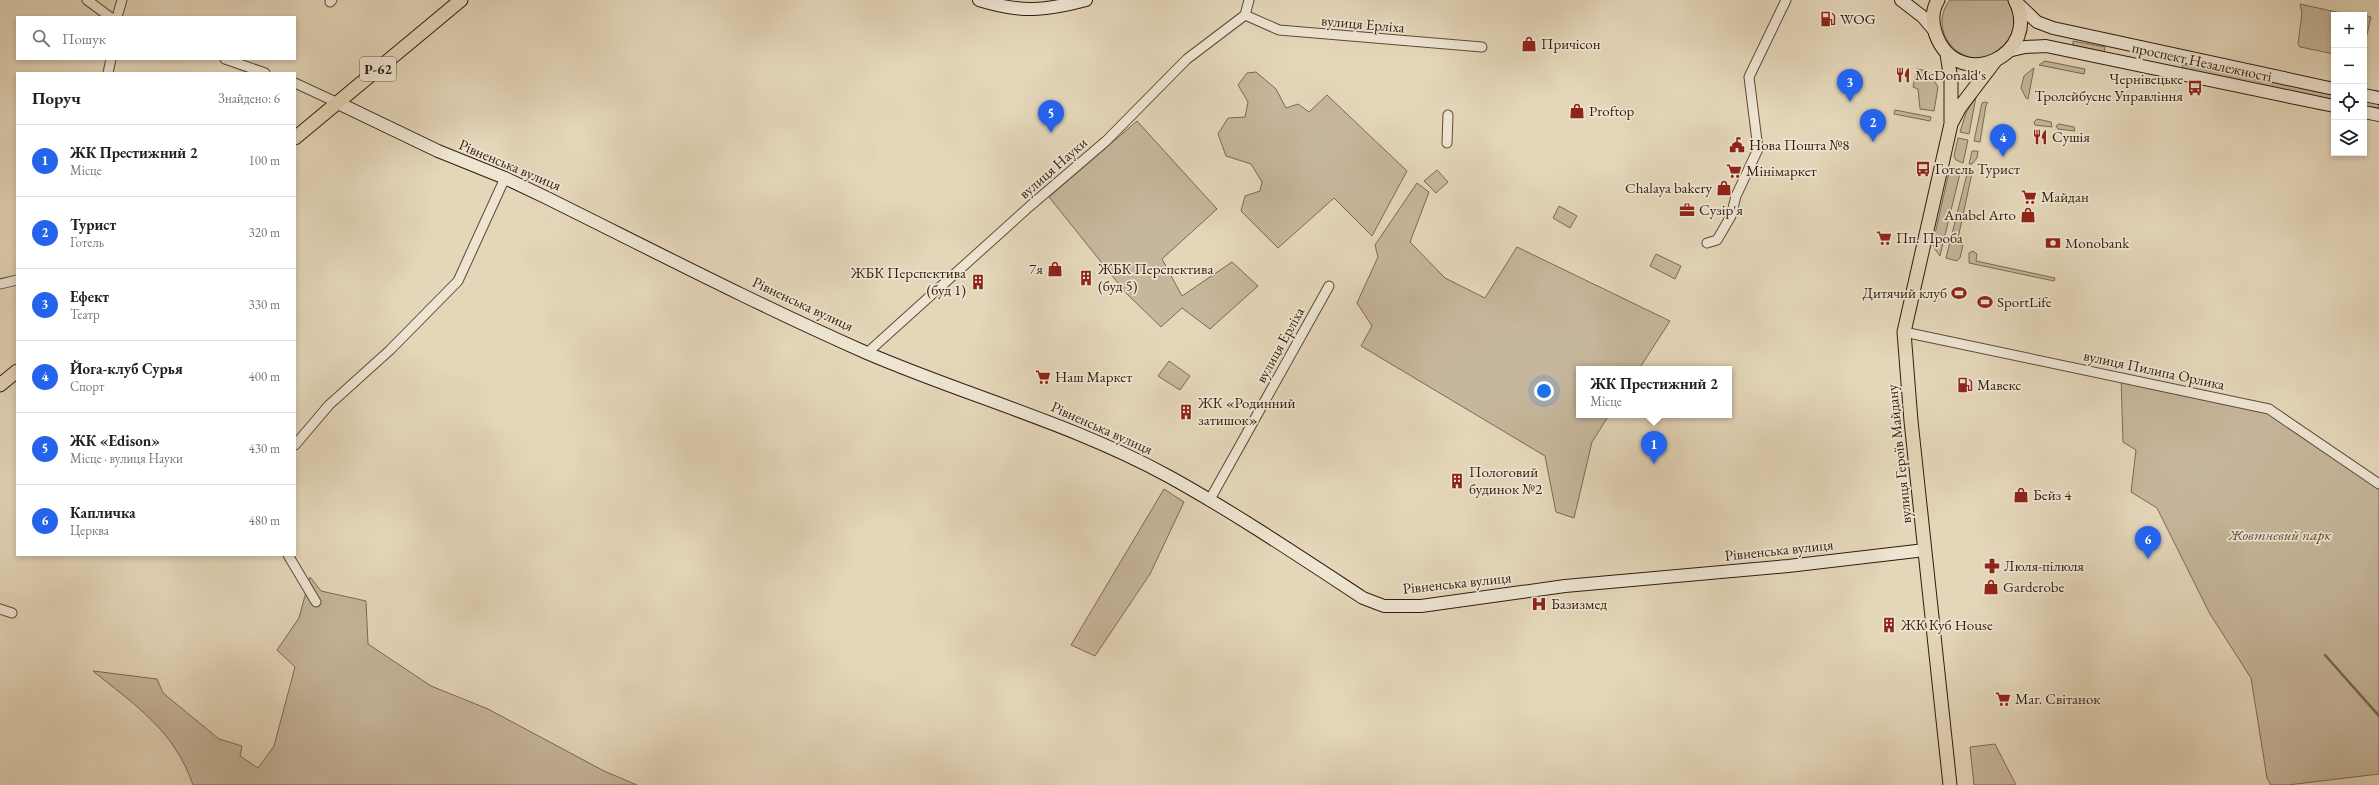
<!DOCTYPE html>
<html lang="uk">
<meta charset="utf-8">
<style>
body{margin:0;font-family:"EB Garamond",serif;background:#f6f6f6;color:#202124}
.controls{position:absolute;right:12px;top:12px;display:grid;overflow:hidden;border-radius:0px;box-shadow:0 2px 6px #0003}
.controls button{width:36px;height:36px;display:grid;place-items:center;padding:0;border:0;border-bottom:1px solid #e0e0e0;background:#fff;color:#202124;font:20px sans-serif}
.you{position:absolute;left:1544px;top:391px;width:14px;height:14px;margin:-10px;border:3px solid #fff;border-radius:50%;background:#1a73e8;box-shadow:0 0 0 6px #1a73e833}
.badge{display:grid;place-items:center;width:26px;height:26px;border-radius:50%;background:#2563eb;color:#fff;font-size:13px;font-weight:700}
.pin{position:absolute;translate:-50% -33px;filter:drop-shadow(0 1px 2px #0008)}
.pin::after{content:'';position:absolute;top:21px;width:14px;height:12px;background:inherit;clip-path:polygon(0 0,100% 0,50% 100%)}
.popup{position:absolute;left:1576px;top:366px;width:156px;height:52px;box-sizing:border-box;display:grid;place-content:center;border-radius:0px;background:#fff;filter:drop-shadow(0 1px 3px #0005);font-size:13px;white-space:nowrap;color:#757577}
.popup b{font-size:15px;color:#202124}
.popup::after{content:'';position:absolute;left:50%;top:100%;margin-left:-8px;border:8px solid transparent;border-top-color:#fff}
.list{margin:0;padding:0;list-style:none}
h2{display:flex;justify-content:space-between;align-items:center;height:52px;margin:0;padding:0 16px;font-size:17px}
h2 small{font-size:13px;font-weight:400;color:#757577}
.list li{display:grid;grid-template-columns:26px 1fr auto;gap:12px;align-items:center;box-sizing:border-box;height:72px;padding:0 16px;border-top:1px solid #e0e0e0}
.list b{display:block;font-size:15px;white-space:nowrap}
.list p{margin:0;font-size:13px;white-space:nowrap;color:#757577}
.list em{font-size:13px;font-style:normal;color:#757577}
.icon{flex:none;width:22px;height:22px;fill:none;stroke:currentColor;stroke-width:2;stroke-linecap:round;stroke-linejoin:round}
.map{position:relative;flex:none;width:2379px;height:785px;overflow:hidden}
.search{position:absolute;background:#fff;box-shadow:0 2px 6px #0003;left:16px;top:16px;width:280px;height:44px;display:flex;align-items:center;gap:10px;box-sizing:border-box;padding:0 14px;border-radius:0px;color:#757577;font-size:15px}
.panel{position:absolute;background:#fff;box-shadow:0 2px 6px #0003;left:16px;top:72px;width:280px;height:484px;border-radius:0px}
.map>svg:first-child{display:block}
</style>
<div class="map">
<svg width="2379" height="785" viewBox="0 0 2379 785">
<rect width="100%" height="100%" fill="#e4d6b9"/>
<filter id="stains"><feTurbulence type="fractalNoise" baseFrequency=".005" numOctaves="4"/><feColorMatrix values="0 0 0 0 .2 0 0 0 0 .09 0 0 0 0 .02 0 0 0 .5 -.17"/></filter>
<radialGradient id="worn" r=".72"><stop offset=".6" stop-color="#630" stop-opacity="0"/><stop offset="1" stop-color="#630" stop-opacity=".3"/></radialGradient>
<path fill="#c6b69b" stroke="#7c6952" d="M 1950,0 L 2008,0 L 2016,17 L 2010,43 C 2004,47 1995,57 1987,58 C 1955,64 1928,28 1950,0 Z
M 2300,4 L 2336,12 L 2360,15 L 2334,15 L 2334,54 L 2300,47 L 2298,44 L 2302,13 Z
M 2364,15 L 2371,17 L 2364,47 Z
M 2073,41 L 2105,47 L 2104,52 L 2073,45 Z
M 2045,61 L 2085,69 L 2084,74 L 2039,65 Z
M 2183,64 L 2334,94 L 2334,100 L 2182,69 Z
M 2034,68 L 2028,99 L 2026,98 L 2021,88 L 2024,76 Z
M 1917,69 L 1928,71 L 1938,87 L 1934,111 L 1920,109 L 1918,89 L 1913,87 Z
M 1256,72 L 1276,89 L 1286,108 L 1298,104 L 1309,112 L 1327,95 L 1407,171 L 1372,236 L 1334,198 L 1278,248 L 1241,211 L 1245,196 L 1260,191 L 1262,182 L 1251,164 L 1226,156 L 1218,134 L 1228,118 L 1245,117 L 1248,102 L 1238,85 L 1247,73 Z
M 1976,97 L 1969,134 L 1960,132 L 1966,113 Z
M 2364,101 L 2379,104 L 2379,110 L 2364,107 Z
M 1985,102 L 1988,103 L 1986,105 L 1980,142 L 1974,141 L 1982,103 Z
M 1895,110 L 1931,117 L 1930,121 L 1894,114 Z
M 2037,119 L 2051,122 L 2052,127 L 2035,125 L 2034,122 Z
M 1137,121 L 1217,209 L 1162,259 L 1182,296 L 1232,262 L 1258,286 L 1210,329 L 1182,308 L 1161,327 L 1126,293 L 1049,197 Z
M 2059,124 L 2074,127 L 2075,131 L 2058,129 L 2056,126 Z
M 1958,138 L 1968,140 L 1963,163 L 1956,160 L 1954,156 Z
M 1972,151 L 1978,151 L 1977,158 L 1972,164 L 1969,164 Z
M 1954,169 L 1961,169 L 1940,256 L 1934,248 L 1933,243 L 1949,172 Z
M 1437,170 L 1448,182 L 1436,193 L 1424,181 Z
M 1968,170 L 1972,173 L 1957,243 L 1963,245 L 1960,258 L 1957,261 L 1946,258 Z
M 1417,183 L 1429,192 L 1410,242 L 1445,278 L 1485,298 L 1517,247 L 1670,321 L 1639,369 L 1579,369 L 1579,415 L 1609,415 L 1592,442 L 1574,518 L 1556,512 L 1545,456 L 1361,346 L 1372,326 L 1357,303 L 1378,257 L 1375,245 Z
M 1559,206 L 1577,216 L 1570,228 L 1553,218 Z
M 1973,251 L 1977,254 L 1976,261 L 2055,278 L 2054,281 L 1969,263 L 1969,253 Z
M 1656,254 L 1681,266 L 1675,279 L 1650,266 Z
M 1169,361 L 1190,376 L 1180,390 L 1158,376 Z
M 2121,377 L 2270,409 L 2379,484 L 2379,774 L 2288,785 L 2271,785 L 2267,778 L 2251,678 L 2210,614 L 2157,508 L 2131,492 L 2136,450 L 2123,442 Z
M 1164,489 L 1184,502 L 1150,574 L 1095,656 L 1071,645 Z
M 310,577 L 321,591 L 366,601 L 368,644 L 431,686 L 488,709 L 604,771 L 637,785 L 193,785 C 174,730 136,706 93,671 L 157,679 L 163,693 L 219,739 L 242,746 L 240,756 L 258,768 L 274,746 L 295,667 L 277,650 L 299,618 Z
M 1995,744 L 2016,785 L 1974,785 L 1970,747 Z"/>
<g fill="none" stroke-linecap="round" stroke-linejoin="round">
<path stroke="#78664f" stroke-width="2.5" d="M 2325,655 L 2379,716"/>
<g stroke="#5e4a35" stroke-width="11">
<path id="street" d="M 87,0 L 110,17
M 330,2 L 332,0
M 1245,15 L 1279,30 L 1482,47
M 117,17 L 122,0
M 225,59 L 265,73
M 108,73 L 111,59
M 295,83 L 338,103
M 1447,143 L 1448,115
M 1707,243 L 1717,240 L 1731,216 L 1736,196 L 1758,149 L 1749,77 L 1786,0
M 0,284 L 17,280
M 1904,332 L 2269,409 L 2379,484
M 867,353 L 1030,206 L 1106,141 L 1187,59 L 1245,15 L 1249,0
M 295,445 L 329,405 L 390,350 L 458,281 L 505,178
M 1209,501 L 1329,286
M 288,555 L 316,602
M 0,609 L 12,613"/>
</g>
<g stroke="#321c09" stroke-width="14">
<path id="secondary" d="M 979,0 C 1021,13 1044,11 1086,0
M 1901,0 L 1923,17 L 1934,30
M 2016,2 L 2037,22 L 2053,28 L 2334,89
M 2008,51 L 2025,47 L 2046,46 L 2334,106
M 2364,95 L 2379,98
M 338,103 L 438,151 L 505,178 L 545,197 C 652,250 758,305 867,353 C 967,396 1073,424 1168,476 C 1235,513 1299,556 1363,598 L 1384,606 L 1421,606 L 1565,586 L 1788,566 L 1925,550
M 2364,112 L 2379,115"/>
</g>
<g stroke="#321c09" stroke-width="15">
<path id="primary" d="M 1938,0 C 1931,12 1932,23 1936,35 C 1959,95 2043,54 2015,0
M 1947,54 L 1951,80 L 1951,124 L 1904,332 L 1911,421 L 1950,785
M 1952,122 L 1960,107 L 1995,61
M 295,138 L 461,0
M 0,385 L 17,371"/>
</g>
<use href="#street" stroke="#ede4d2" stroke-width="9"/>
<use href="#secondary" stroke="#ede4d2" stroke-width="12"/>
<use href="#primary" stroke="#e4d6b9" stroke-width="13"/>
</g>
<defs>
<g id="fuel-bare" transform="scale(1.2)"><path d="M-5.5-6h7V0h2V4h1.3V-2.5L3-4.5l.8-.8L6-3V5H2.5V1h-1V6h-7ZM-4.2-4.7v3.2H.2V-4.7Z" fill="#8f2418" stroke="#ede4d2" stroke-width="2.5" paint-order="stroke"/></g>
<g id="shop-bare" transform="scale(1.2)"><path d="M-5-2.5h2.3a2.7 3.5 0 0 1 5.4 0H5L5.5 6h-11ZM-1.5-2.5h3a1.5 2.3 0 0 0-3 0Z" fill="#8f2418" stroke="#ede4d2" stroke-width="2.5" paint-order="stroke"/></g>
<g id="restaurant-bare" transform="scale(1.2)"><path d="M-5-6h1v4h1v-4h1v4h1v-4h1v5L-1.5 .5V6h-2V.5L-5-1ZM5-6V6H3V1.5H1.5Q1.5-4 5-6Z" fill="#8f2418" stroke="#ede4d2" stroke-width="2.5" paint-order="stroke"/></g>
<g id="bus-bare" transform="scale(1.2)"><path d="M-5-6H5V4H4V6H2V4H-2V6H-4V4H-5ZM-3.5-4V0h7V-4ZM-3.5 1.2v1.5H-2V1.2ZM2 1.2v1.5H3.5V1.2Z" fill="#8f2418" stroke="#ede4d2" stroke-width="2.5" paint-order="stroke"/></g>
<g id="civic-bare" transform="scale(1.2)"><path d="M-.6-6.5H3V-4.5H.6V-3L4-1V1h2V6H-6V1h2V-1L-.6-3ZM-1.2 2.5V6h2.4V2.5Z" fill="#8f2418" stroke="#ede4d2" stroke-width="2.5" paint-order="stroke"/></g>
<g id="supermarket-bare" transform="scale(1.2)"><path d="M-6-5.5h2.5l.6 2H6L4.5 2H-2.5L-4.4-4H-6ZM-1.5 3.2a1.3 1.3 0 1 0 .1 0ZM3 3.2a1.3 1.3 0 1 0 .1 0Z" fill="#8f2418" stroke="#ede4d2" stroke-width="2.5" paint-order="stroke"/></g>
<g id="office-bare" transform="scale(1.2)"><path d="M-6-3h4V-5.5h4V-3h4V5H-6ZM-1-4.5V-3h2v-1.5ZM-6 0V1H6V0Z" fill="#8f2418" stroke="#ede4d2" stroke-width="2.5" paint-order="stroke"/></g>
<g id="bank-bare" transform="scale(1.2)"><path d="M-6-4H6V4H-6ZM0-2.3a2.3 2.3 0 1 0 0 4.6a2.3 2.3 0 1 0 0-4.6Z" fill="#8f2418" stroke="#ede4d2" stroke-width="2.5" paint-order="stroke"/></g>
<g id="building-bare" transform="scale(1.2)"><path d="M-4-6H4V6H1V3H-1V6H-4ZM-2.5-4.3h1.7v1.8h-1.7ZM.8-4.3h1.7v1.8H.8ZM-2.5-1h1.7V.8h-1.7ZM.8-1h1.7V.8H.8Z" fill="#8f2418" stroke="#ede4d2" stroke-width="2.5" paint-order="stroke"/></g>
<g id="stadium-bare" transform="scale(1.2)"><path d="M0-5a6.5 5 0 1 0 0 10a6.5 5 0 1 0 0-10ZM-3.5-1.8h7v3.6h-7Z" fill="#8f2418" stroke="#ede4d2" stroke-width="2.5" paint-order="stroke"/></g>
<g id="pharmacy-bare" transform="scale(1.2)"><path d="M-2-6h4v4h4v4h-4v4h-4v-4h-4v-4h4Z" fill="#8f2418" stroke="#ede4d2" stroke-width="2.5" paint-order="stroke"/></g>
<g id="hospital-bare" transform="scale(1.2)"><path d="M-5-5h3v3.5h4V-5h3V5h-3V1.5h-4V5h-3Z" fill="#8f2418" stroke="#ede4d2" stroke-width="2.5" paint-order="stroke"/></g>
</defs>
<g fill-rule="evenodd">
<use href="#fuel-bare" x="1828" y="19"/>
<use href="#shop-bare" x="1529" y="44"/>
<use href="#restaurant-bare" x="1903" y="75"/>
<use href="#bus-bare" x="2195" y="88"/>
<use href="#shop-bare" x="1577" y="111"/>
<use href="#restaurant-bare" x="2040" y="137"/>
<use href="#civic-bare" x="1737" y="145"/>
<use href="#bus-bare" x="1923" y="169"/>
<use href="#supermarket-bare" x="1734" y="171"/>
<use href="#shop-bare" x="1724" y="188"/>
<use href="#supermarket-bare" x="2029" y="197"/>
<use href="#office-bare" x="1687" y="210"/>
<use href="#shop-bare" x="2028" y="215"/>
<use href="#supermarket-bare" x="1884" y="238"/>
<use href="#bank-bare" x="2053" y="243"/>
<use href="#shop-bare" x="1055" y="269"/>
<use href="#building-bare" x="1086" y="278"/>
<use href="#building-bare" x="978" y="282"/>
<use href="#stadium-bare" x="1959" y="293"/>
<use href="#stadium-bare" x="1985" y="302"/>
<use href="#supermarket-bare" x="1043" y="377"/>
<use href="#fuel-bare" x="1965" y="385"/>
<use href="#building-bare" x="1186" y="412"/>
<use href="#building-bare" x="1457" y="481"/>
<use href="#shop-bare" x="2021" y="495"/>
<use href="#pharmacy-bare" x="1992" y="566"/>
<use href="#shop-bare" x="1991" y="587"/>
<use href="#hospital-bare" x="1539" y="604"/>
<use href="#building-bare" x="1889" y="625"/>
<use href="#supermarket-bare" x="2003" y="699"/>
</g>
<g text-anchor="middle" stroke-width="3.5" stroke-linejoin="round" paint-order="stroke">
<rect fill="#ede4d2" stroke="#6a5845" stroke-width="1" x="360" y="57" width="36" height="24" rx="3"/>
<g font-size="14" font-weight="bold" fill="#321c09">
<text x="378" y="74">Р-62</text>
</g>
<g font-size="15" fill="#321c09" stroke="#ede4d2" text-anchor="start">
<text x="1840" y="24">WOG</text>
<text x="1541" y="49">Причісон</text>
<text x="1915" y="80">McDonald's</text>
<text x="2183" y="84" text-anchor="end">Чернівецьке<tspan x="2183" dy="17">Тролейбусне Управління</tspan></text>
<text x="1589" y="116">Proftop</text>
<text x="2052" y="142">Сушія</text>
<text x="1749" y="150">Нова Пошта №8</text>
<text x="1935" y="174">Готель Турист</text>
<text x="1746" y="176">Мінімаркет</text>
<text x="1712" y="193" text-anchor="end">Chalaya bakery</text>
<text x="2041" y="202">Майдан</text>
<text x="1699" y="215">Сузір'я</text>
<text x="2016" y="220" text-anchor="end">Anabel Arto</text>
<text x="1896" y="243">Пп. Проба</text>
<text x="2065" y="248">Monobank</text>
<text x="1043" y="274" text-anchor="end">7я</text>
<text x="1098" y="274">ЖБК Перспектива<tspan x="1098" dy="17">(буд 5)</tspan></text>
<text x="966" y="278" text-anchor="end">ЖБК Перспектива<tspan x="966" dy="17">(буд 1)</tspan></text>
<text x="1947" y="298" text-anchor="end">Дитячий клуб</text>
<text x="1997" y="307">SportLife</text>
<text x="1055" y="382">Наш Маркет</text>
<text x="1977" y="390">Мавекс</text>
<text x="1198" y="408">ЖК «Родинний<tspan x="1198" dy="17">затишок»</tspan></text>
<text x="1469" y="477">Пологовий<tspan x="1469" dy="17">будинок №2</tspan></text>
<text x="2033" y="500">Бейз 4</text>
<text x="2004" y="571">Люля-пілюля</text>
<text x="2003" y="592">Garderobe</text>
<text x="1551" y="609">Базизмед</text>
<text x="1901" y="630">ЖК Куб House</text>
<text x="2015" y="704">Маг. Світанок</text>
</g>
<g font-size="15" fill="#321c09" stroke="#ede4d2">
<text transform="translate(1363 24) rotate(5)" y="5">вулиця Ерліха</text>
<text transform="translate(2202 62) rotate(12)" y="5">проспект Незалежності</text>
<text transform="translate(510 165) rotate(23)" y="5">Рівненська вулиця</text>
<text transform="translate(1053 168) rotate(-41)" y="5">вулиця Науки</text>
<text transform="translate(803 304) rotate(25)" y="5">Рівненська вулиця</text>
<text transform="translate(1280 345) rotate(-61)" y="5">вулиця Ерліха</text>
<text transform="translate(2154 370) rotate(12)" y="5">вулиця Пилипа Орлика</text>
<text transform="translate(1102 428) rotate(24)" y="5">Рівненська вулиця</text>
<text transform="translate(1899 454) rotate(-96)" y="5">вулиця Героїв Майдану</text>
<text transform="translate(1779 550) rotate(-6)" y="5">Рівненська вулиця</text>
<text transform="translate(1457 583) rotate(-6)" y="5">Рівненська вулиця</text>
</g>
<g font-size="15" font-style="italic" fill="#5e4a35" stroke="#ede4d2">
<text x="2280" y="540">Жовтневий парк</text>
</g>
</g>
<rect width="100%" height="100%" filter="url(#stains)"/>
<rect width="100%" height="100%" fill="url(#worn)"/>
</svg>
<div class="controls">
<button>+</button>
<button>−</button>
<button><svg class="icon" aria-label="locate" viewBox="0 0 24 24"><circle cx="12" cy="12" r="6"/><path d="M12 2v4M12 18v4M2 12h4M18 12h4"/></svg></button>
<button><svg class="icon" aria-label="layers" viewBox="0 0 24 24"><path d="M12 4l9 5-9 5-9-5zM3 14l9 5 9-5"/></svg></button>
</div>
<div class="you"></div>
<div class="pin badge" style="left:1654px;top:464px">1</div>
<div class="popup"><b>ЖК Престижний 2</b>Місце</div>
<div class="pin badge" style="left:1873px;top:142px">2</div>
<div class="pin badge" style="left:1850px;top:102px">3</div>
<div class="pin badge" style="left:2003px;top:157px">4</div>
<div class="pin badge" style="left:1051px;top:133px">5</div>
<div class="pin badge" style="left:2148px;top:559px">6</div>
<div class="search"><svg class="icon" aria-label="search" viewBox="0 0 24 24"><circle cx="10" cy="10" r="6"/><path d="M15 15l6 6"/></svg>Пошук</div>
<section class="panel">
<h2>Поруч<small>Знайдено: 6</small></h2>
<ul class="list">
<li><span class="badge">1</span><div><b>ЖК Престижний 2</b><p>Місце</p></div><em>100 m</em></li>
<li><span class="badge">2</span><div><b>Турист</b><p>Готель</p></div><em>320 m</em></li>
<li><span class="badge">3</span><div><b>Ефект</b><p>Театр</p></div><em>330 m</em></li>
<li><span class="badge">4</span><div><b>Йога-клуб Сурья</b><p>Спорт</p></div><em>400 m</em></li>
<li><span class="badge">5</span><div><b>ЖК «Edison»</b><p>Місце · вулиця Науки</p></div><em>430 m</em></li>
<li><span class="badge">6</span><div><b>Капличка</b><p>Церква</p></div><em>480 m</em></li>
</ul>
</section>
</div>
